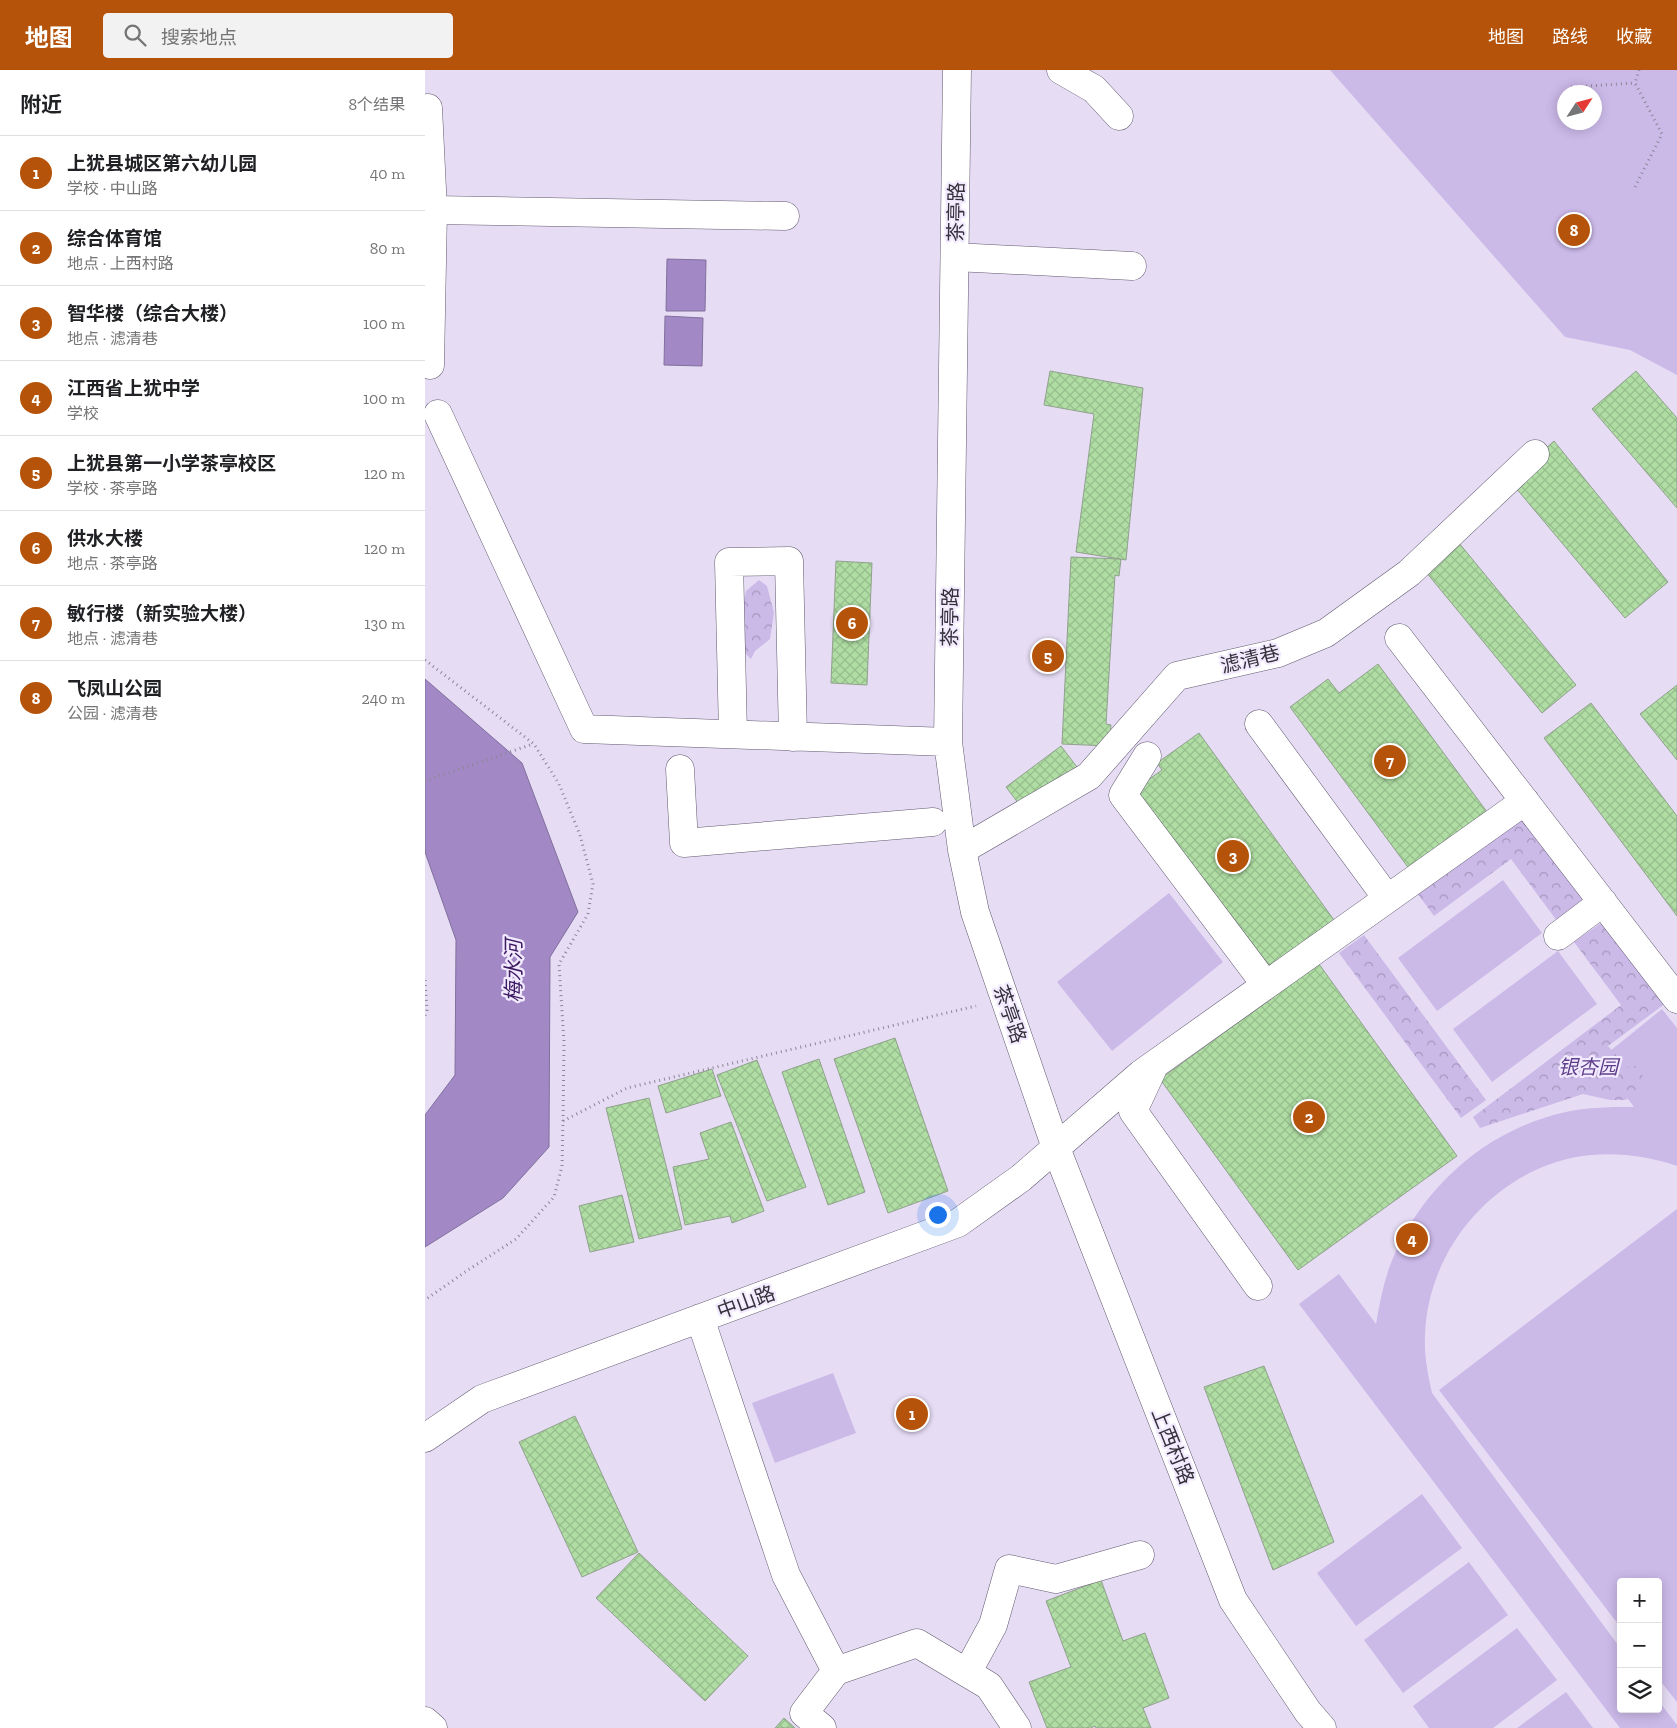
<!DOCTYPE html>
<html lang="zh">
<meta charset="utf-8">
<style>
body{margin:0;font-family:"Zilla Slab","Noto Sans SC",serif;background:#f2f2f2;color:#202124}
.controls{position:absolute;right:15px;bottom:15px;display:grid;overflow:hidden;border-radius:5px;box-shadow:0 2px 12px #0003}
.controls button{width:45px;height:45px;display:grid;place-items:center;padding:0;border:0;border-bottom:1px solid #e0e0e0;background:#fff;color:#202124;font:25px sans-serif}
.compass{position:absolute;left:1132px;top:15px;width:45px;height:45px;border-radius:50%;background:#fff;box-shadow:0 2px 12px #0003;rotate:54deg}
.you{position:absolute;left:512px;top:1144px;width:18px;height:18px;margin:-12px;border:4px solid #fff;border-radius:50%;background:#1a73e8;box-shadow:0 0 0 8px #1a73e833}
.badge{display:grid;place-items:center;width:32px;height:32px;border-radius:50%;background:#b45309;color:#fff;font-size:16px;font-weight:700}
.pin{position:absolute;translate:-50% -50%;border:2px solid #fff;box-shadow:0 1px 5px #0006}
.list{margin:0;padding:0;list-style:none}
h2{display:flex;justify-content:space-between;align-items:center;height:65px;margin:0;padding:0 20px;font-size:21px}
h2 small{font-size:16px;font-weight:400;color:#757577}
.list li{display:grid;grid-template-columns:32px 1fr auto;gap:15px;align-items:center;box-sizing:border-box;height:75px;padding:0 20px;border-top:1px solid #e0e0e0}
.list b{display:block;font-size:19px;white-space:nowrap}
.list p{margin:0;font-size:16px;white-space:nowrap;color:#757577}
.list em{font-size:16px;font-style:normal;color:#757577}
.icon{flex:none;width:28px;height:28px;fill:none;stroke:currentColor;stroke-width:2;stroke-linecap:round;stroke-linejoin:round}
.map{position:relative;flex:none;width:1252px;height:1658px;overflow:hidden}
header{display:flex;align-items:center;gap:30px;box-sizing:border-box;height:70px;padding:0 25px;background:#b45309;color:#fff}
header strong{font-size:24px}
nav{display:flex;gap:28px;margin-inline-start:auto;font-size:18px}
.search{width:350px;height:45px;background:#f2f2f2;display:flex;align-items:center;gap:12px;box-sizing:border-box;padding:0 18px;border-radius:5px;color:#757577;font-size:19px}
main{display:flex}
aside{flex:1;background:#fff}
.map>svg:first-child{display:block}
</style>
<header>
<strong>地图</strong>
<div class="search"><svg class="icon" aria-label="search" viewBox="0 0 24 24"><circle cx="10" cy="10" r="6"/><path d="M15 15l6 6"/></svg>搜索地点</div>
<nav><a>地图</a><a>路线</a><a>收藏</a></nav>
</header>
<main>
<aside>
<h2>附近<small>8个结果</small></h2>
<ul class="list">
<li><span class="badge">1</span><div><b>上犹县城区第六幼儿园</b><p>学校 · 中山路</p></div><em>40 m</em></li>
<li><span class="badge">2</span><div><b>综合体育馆</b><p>地点 · 上西村路</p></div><em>80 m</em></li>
<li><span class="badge">3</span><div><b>智华楼（综合大楼）</b><p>地点 · 滤清巷</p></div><em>100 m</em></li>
<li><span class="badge">4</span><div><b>江西省上犹中学</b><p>学校</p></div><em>100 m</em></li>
<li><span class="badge">5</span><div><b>上犹县第一小学茶亭校区</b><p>学校 · 茶亭路</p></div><em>120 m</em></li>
<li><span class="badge">6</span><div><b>供水大楼</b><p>地点 · 茶亭路</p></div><em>120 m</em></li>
<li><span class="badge">7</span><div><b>敏行楼（新实验大楼）</b><p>地点 · 滤清巷</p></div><em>130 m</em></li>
<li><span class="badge">8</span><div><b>飞凤山公园</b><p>公园 · 滤清巷</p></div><em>240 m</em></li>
</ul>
</aside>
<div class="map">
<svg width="1252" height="1658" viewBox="0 0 1252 1658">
<defs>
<pattern id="forest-crowns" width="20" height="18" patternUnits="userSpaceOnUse" patternTransform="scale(1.25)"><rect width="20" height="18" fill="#cbb9e8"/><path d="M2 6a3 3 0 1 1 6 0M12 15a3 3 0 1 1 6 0" fill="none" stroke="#a697bd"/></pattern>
<pattern id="building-cross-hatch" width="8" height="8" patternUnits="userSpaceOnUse" patternTransform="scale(1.25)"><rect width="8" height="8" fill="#afdda3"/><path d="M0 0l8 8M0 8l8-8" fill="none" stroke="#97be8d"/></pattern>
</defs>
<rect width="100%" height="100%" fill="#e6ddf5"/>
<path fill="#cbb9e8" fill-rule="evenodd" d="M 905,0 L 1252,0 L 1252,305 L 1205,280 L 1140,267 ZM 1140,22 L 1170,22 L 1170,52 L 1140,52 Z
M 1078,810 L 1117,863 L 1012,941 L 973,888 Z
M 744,823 L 798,892 L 687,981 L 632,912 Z
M 1133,881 L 1172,934 L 1067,1012 L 1028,959 Z
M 1237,939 L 1252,958 L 1252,1096 C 1220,1085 1185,1081 1151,1087 C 1066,1104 1002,1181 1000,1267 C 999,1286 1003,1305 1007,1323 L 1196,1579 L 1196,1639 L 1233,1639 L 1233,1630 L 1252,1655 L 1252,1658 L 1195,1658 L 874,1234 L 914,1204 L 951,1254 C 955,1231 959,1209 968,1188 C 999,1115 1063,1059 1141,1042 C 1164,1037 1186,1037 1209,1037 L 1174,990 Z
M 1252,1139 L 1252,1632 L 1233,1608 L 1233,1512 L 1196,1512 L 1196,1558 L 1014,1320 Z
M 408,1303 L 431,1363 L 350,1393 L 327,1333 Z
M 997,1424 L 1037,1478 L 931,1556 L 892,1503 Z
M 1044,1492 L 1083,1545 L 978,1623 L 939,1570 Z
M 1092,1558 L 1132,1610 L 1068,1658 L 1004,1658 L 988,1636 Z
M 1141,1622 L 1168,1658 L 1092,1658 Z"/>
<path fill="url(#forest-crowns)" d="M 334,510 L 342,516 L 349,543 L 345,569 L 330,581 L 326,589 L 320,583 L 315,555 L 321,521 Z
M 1099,745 L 1164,833 L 1135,855 L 1086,789 L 1009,846 L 992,823 Z
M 1179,851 L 1241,933 L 1183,976 L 1202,997 L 1211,996 L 1226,1018 L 1200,1030 L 1185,1030 L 1158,1024 L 1055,1058 L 1048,1047 L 1196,935 L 1149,872 Z
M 939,865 L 1061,1030 L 1036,1048 L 914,883 Z"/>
<path fill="#a289c6" stroke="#816f9c" d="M 242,189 L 281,190 L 280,241 L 241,241 Z
M 240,246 L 278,248 L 277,296 L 239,295 Z
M 0,609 L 97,693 L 153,842 L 125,887 L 124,1077 L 78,1128 L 0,1177 L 0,1045 L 30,1005 L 31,870 L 0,782 Z"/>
<path fill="url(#building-cross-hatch)" stroke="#91a18d" d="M 625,301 L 718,318 L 701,490 L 651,482 L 669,344 L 619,335 Z
M 1211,301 L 1252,348 L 1252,438 L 1167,339 Z
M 1129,371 L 1243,512 L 1200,548 L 1085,411 Z
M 1029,467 L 1151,615 L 1117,643 L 996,496 Z
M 646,487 L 696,489 L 694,506 L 690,505 L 681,654 L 686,655 L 684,676 L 637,674 Z
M 411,491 L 447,493 L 442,615 L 406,613 Z
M 953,594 L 1065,746 L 985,800 L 865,637 L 903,609 L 914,623 Z
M 1252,615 L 1252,690 L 1215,644 Z
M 1166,633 L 1252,746 L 1252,846 L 1119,668 Z
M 774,663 L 909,850 L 837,901 L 706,722 L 737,700 L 732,693 Z
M 636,676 L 655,701 L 600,742 L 581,717 Z
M 894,894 L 1032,1086 L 873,1200 L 735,1009 Z
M 470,968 L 523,1121 L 463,1143 L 409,989 Z
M 394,989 L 440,1122 L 403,1135 L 357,1002 Z
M 332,990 L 381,1117 L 342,1131 L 292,1005 Z
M 287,999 L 296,1026 L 241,1043 L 233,1016 Z
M 224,1028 L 257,1159 L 214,1169 L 181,1038 Z
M 306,1052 L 339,1141 L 307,1153 L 305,1146 L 260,1155 L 248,1097 L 284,1089 L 275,1063 Z
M 197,1125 L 209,1172 L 165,1182 L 154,1136 Z
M 839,1296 L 909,1472 L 848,1500 L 779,1317 Z
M 150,1346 L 213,1482 L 157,1507 L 94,1372 Z
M 214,1483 L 323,1586 L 280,1631 L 171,1528 Z
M 676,1510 L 698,1571 L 720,1563 L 744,1628 L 718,1638 L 726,1658 L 671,1658 L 670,1656 L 666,1658 L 622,1658 L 604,1612 L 646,1597 L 621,1531 Z
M 359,1648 L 370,1658 L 350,1658 Z"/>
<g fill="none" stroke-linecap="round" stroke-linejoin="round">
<g stroke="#61596e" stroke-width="29">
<path id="minor" d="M 532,0 L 523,672 L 537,780 L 550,842 L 631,1078 L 808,1530 L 883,1642 L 897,1658
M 636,0 L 669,19 L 694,46
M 3,38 L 8,140
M 530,187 L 707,196
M 5,295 L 8,140 L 360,146
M 13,344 L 159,659 L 523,672
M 974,568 L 1252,929
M 834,654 L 962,828
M 308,664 L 304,492 L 364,491 L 368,667
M 722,686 L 698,725 L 841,915
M 255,699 L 259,773 L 508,752
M 537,780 L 664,706 L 752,606 L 853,583 L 901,563 L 984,503 L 1110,384
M 1133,866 L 1178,832
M 728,998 L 708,1041 L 833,1216
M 275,1248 L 361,1505 L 411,1601
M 0,1368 L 57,1329 L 533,1153 L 596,1108 L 716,1004 L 1100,731
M 542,1603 L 568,1555 L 584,1499 L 631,1509 L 715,1485
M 0,1651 L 8,1658
M 397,1658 L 379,1643 L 411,1601 L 492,1573 L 564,1616 L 592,1658"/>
</g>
<path stroke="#8d8697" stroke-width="3" stroke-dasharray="1 4" stroke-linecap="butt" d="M 1146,17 L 1210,13
M 1210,117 L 1237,64 L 1210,13 L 1214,0
M 0,590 L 109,674 L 134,714 L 155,765 L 168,814 L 163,844 L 134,894 L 139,972 L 138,1051 L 137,1096 L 129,1127 L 91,1169 L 40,1202 L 0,1230
M 0,711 L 108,674
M 0,910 L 2,940 L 0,946
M 138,1051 L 202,1018 L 551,936"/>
<use href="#minor" stroke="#fff" stroke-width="28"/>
</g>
<g text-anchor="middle" stroke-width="4.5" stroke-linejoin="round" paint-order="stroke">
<g font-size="20" fill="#35313b" stroke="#f2ebff">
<text transform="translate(531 142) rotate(-89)" y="7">茶亭路</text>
<text transform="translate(525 547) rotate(-89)" y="7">茶亭路</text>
<text transform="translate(825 589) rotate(-14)" y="7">滤清巷</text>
<text transform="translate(585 944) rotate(71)" y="7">茶亭路</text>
<text transform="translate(321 1232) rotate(-20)" y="7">中山路</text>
<text transform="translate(748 1376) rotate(68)" y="7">上西村路</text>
</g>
<g font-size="20" font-style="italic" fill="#603f8a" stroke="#f2ebff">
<text x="1163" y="1004">银杏园</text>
</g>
<g font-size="21" font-style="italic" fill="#3e1a62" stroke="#f2ebff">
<text transform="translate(89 901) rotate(-90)" y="7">梅水河</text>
</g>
</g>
</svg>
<div class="controls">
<button>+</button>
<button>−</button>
<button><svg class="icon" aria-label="layers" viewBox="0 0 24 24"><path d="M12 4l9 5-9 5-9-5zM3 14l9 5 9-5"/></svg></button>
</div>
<svg class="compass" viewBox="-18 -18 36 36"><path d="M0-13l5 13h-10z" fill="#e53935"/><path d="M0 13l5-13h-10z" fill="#757577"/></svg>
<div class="you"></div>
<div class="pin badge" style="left:487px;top:1344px">1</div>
<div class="pin badge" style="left:884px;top:1047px">2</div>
<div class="pin badge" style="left:808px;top:786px">3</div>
<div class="pin badge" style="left:987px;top:1169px">4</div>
<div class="pin badge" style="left:623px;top:586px">5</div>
<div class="pin badge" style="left:427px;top:553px">6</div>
<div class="pin badge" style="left:965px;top:691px">7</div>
<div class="pin badge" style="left:1149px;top:160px">8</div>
</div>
</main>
